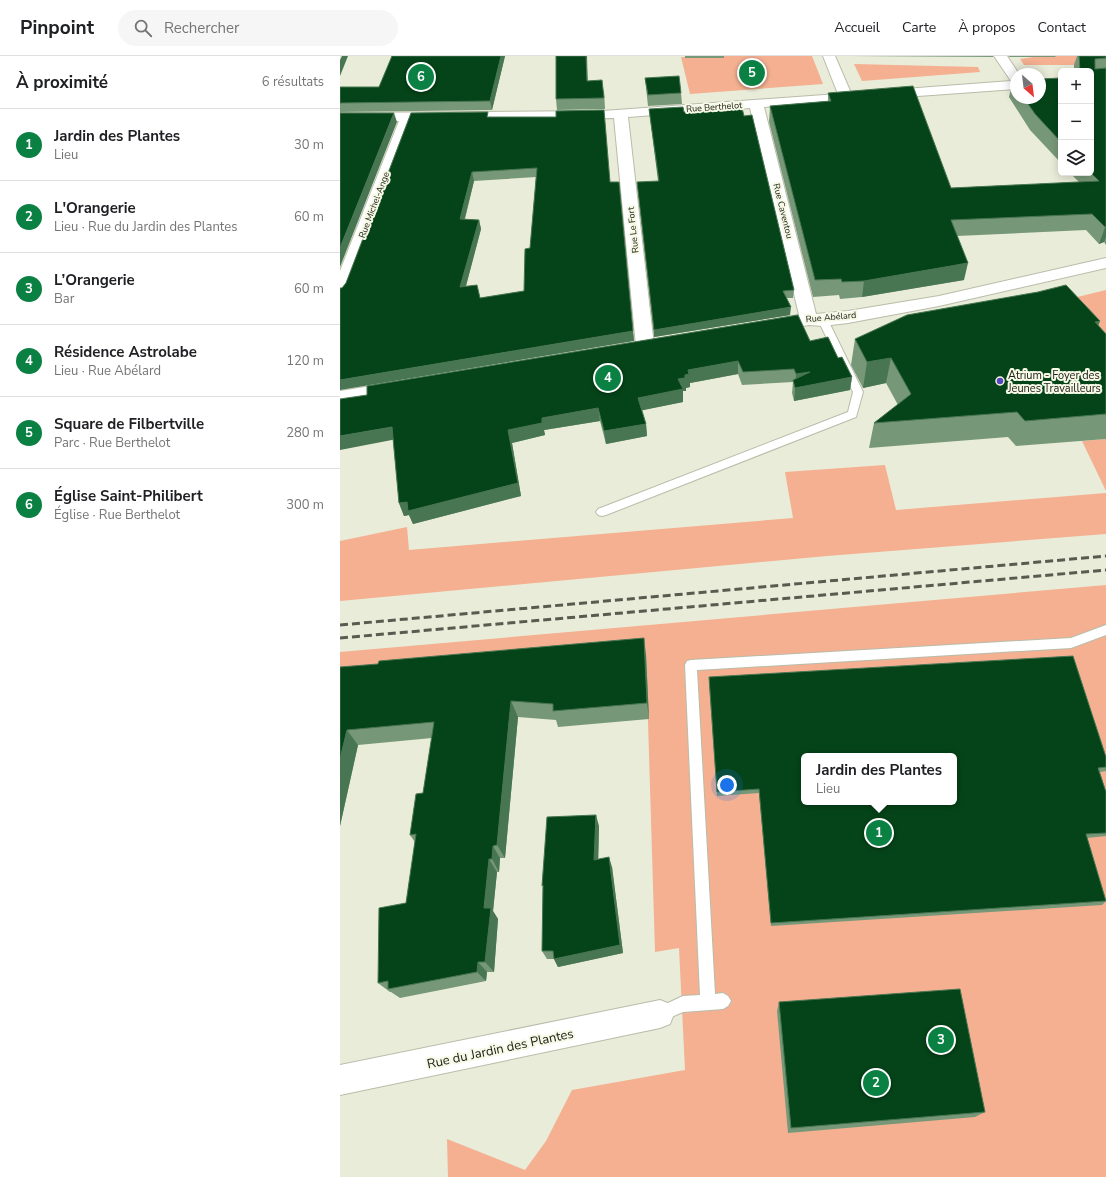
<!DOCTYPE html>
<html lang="fr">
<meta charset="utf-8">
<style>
body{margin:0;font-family:"Nunito Sans",sans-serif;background:#f6f6f6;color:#202124}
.controls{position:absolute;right:12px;top:12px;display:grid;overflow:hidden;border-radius:6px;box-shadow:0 2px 10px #0003}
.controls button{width:36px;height:36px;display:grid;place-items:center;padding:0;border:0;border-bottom:1px solid #e0e0e0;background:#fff;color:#202124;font:20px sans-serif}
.compass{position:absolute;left:670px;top:12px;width:36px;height:36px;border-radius:50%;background:#fff;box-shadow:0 2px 10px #0003;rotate:152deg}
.you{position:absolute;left:387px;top:729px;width:14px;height:14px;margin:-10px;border:3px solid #fff;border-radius:50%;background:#1a73e8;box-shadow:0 0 0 6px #1a73e833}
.badge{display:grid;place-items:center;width:26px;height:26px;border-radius:50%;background:#0b8043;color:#fff;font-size:13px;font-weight:700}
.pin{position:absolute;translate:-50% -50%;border:2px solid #fff;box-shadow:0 1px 4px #0006}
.popup{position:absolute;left:461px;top:697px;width:156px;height:52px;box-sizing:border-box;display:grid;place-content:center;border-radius:6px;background:#fff;filter:drop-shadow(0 1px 3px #0005);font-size:13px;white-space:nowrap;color:#757577}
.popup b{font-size:15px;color:#202124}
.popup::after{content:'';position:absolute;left:50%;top:100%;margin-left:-8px;border:8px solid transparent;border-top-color:#fff}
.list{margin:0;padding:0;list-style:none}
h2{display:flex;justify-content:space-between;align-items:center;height:52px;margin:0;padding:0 16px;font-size:17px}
h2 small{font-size:13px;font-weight:400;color:#757577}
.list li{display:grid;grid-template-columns:26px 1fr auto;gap:12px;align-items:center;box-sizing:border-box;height:72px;padding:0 16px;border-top:1px solid #e0e0e0}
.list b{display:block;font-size:15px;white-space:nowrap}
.list p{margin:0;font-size:13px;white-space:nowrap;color:#757577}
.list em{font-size:13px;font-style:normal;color:#757577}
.icon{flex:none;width:22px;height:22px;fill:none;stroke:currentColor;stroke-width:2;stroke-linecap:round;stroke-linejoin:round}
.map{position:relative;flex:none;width:766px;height:1121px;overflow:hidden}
header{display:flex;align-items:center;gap:24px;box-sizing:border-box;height:56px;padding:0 20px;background:#fff;border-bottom:1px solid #e0e0e0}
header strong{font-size:19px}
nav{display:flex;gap:22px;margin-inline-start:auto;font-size:14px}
.search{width:280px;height:36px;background:#f6f6f6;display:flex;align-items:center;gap:10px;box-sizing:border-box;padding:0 14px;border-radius:22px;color:#757577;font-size:15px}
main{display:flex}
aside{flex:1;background:#fff}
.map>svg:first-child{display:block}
</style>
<header>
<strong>Pinpoint</strong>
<div class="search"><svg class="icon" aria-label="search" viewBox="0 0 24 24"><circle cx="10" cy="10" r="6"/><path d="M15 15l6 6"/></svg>Rechercher</div>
<nav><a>Accueil</a><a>Carte</a><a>À propos</a><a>Contact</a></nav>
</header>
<main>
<aside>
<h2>À proximité<small>6 résultats</small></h2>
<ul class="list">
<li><span class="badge">1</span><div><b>Jardin des Plantes</b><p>Lieu</p></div><em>30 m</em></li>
<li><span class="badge">2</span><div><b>L'Orangerie</b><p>Lieu · Rue du Jardin des Plantes</p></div><em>60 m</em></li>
<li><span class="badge">3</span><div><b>L’Orangerie</b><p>Bar</p></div><em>60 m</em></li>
<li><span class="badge">4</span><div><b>Résidence Astrolabe</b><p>Lieu · Rue Abélard</p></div><em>120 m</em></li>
<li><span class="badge">5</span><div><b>Square de Filbertville</b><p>Parc · Rue Berthelot</p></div><em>280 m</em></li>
<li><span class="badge">6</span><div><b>Église Saint-Philibert</b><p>Église · Rue Berthelot</p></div><em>300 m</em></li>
</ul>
</aside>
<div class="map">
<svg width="766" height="1121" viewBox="0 0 766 1121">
<rect width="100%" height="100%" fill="#e9ecd8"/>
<path fill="#f4b091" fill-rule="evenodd" d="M 384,0 L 472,0 L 483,28 L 350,38 L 341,1 L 383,2 Z
M 700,0 L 757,0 L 751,9 L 684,9 L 680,3 Z
M 514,8 L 638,11 L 640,16 L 522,25 Z
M 766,234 L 766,300 L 725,244 Z
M 766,383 L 766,435 L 742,385 Z
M 545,409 L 556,454 L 766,437 L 766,478 L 487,500 L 0,545 L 0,485 L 67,471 L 69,494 L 453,462 L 445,416 Z
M 766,529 L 766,1121 L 108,1121 L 107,1083 L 185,1114 L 206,1085 L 232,1034 L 345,1014 L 339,892 L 315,896 L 306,599 L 0,618 L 0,596 ZM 464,700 L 614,700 L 614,746 L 464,746 Z"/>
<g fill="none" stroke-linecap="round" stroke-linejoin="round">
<g stroke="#b9bca9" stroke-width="2">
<path id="service" d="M 483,261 L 488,264 L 523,336 L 516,361 L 266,459 L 262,460 L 258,459 L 256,456 L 258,453 L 508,356 L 513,336 L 478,264 Z
M 766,569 L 766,579 L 731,592 L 357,614 L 375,938 L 383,937 L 388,940 L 391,945 L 388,950 L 383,953 L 343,956 L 320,966 L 315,963 L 312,958 L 315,953 L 343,940 L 360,939 L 345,609 L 347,605 L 351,604 L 731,582 Z"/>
</g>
<g stroke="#b9bca9" stroke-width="2">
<path id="minor" d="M 483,0 L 495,0 L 511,37 L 671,25 L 654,0 L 667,0 L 679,18 L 676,18 L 676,33 L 424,51 L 476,258 L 508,255 L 599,240 L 766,202 L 766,212 L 599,250 L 508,267 L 483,270 L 469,269 L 431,275 L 425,273 L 422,269 L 425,265 L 459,259 L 410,52 L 288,61 L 314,290 L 311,294 L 305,296 L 299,294 L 296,290 L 274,62 L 73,65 L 8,236 L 6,240 L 0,241 L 0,215 L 59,65 L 0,65 L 0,57 L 263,55 L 498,38 Z
M 56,326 L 62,328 L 65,332 L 62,336 L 0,347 L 0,335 Z
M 320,944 L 330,948 L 334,958 L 330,968 L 320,972 L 0,1039 L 0,1009 Z"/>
</g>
<use href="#service" fill="#fff" fill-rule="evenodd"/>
<use href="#minor" fill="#fff" fill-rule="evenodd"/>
<path stroke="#595b50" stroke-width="3" stroke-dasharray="8 4" stroke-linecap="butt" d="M 0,569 L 766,500
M 0,582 L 766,514"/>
</g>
<path fill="#779878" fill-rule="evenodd" d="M 52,0 L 165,0 L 152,54 L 0,56 L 0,31 L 39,31 Z
M 345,0 L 384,0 L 384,2 L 345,2 Z
M 510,0 L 653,0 L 653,1 Z
M 668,0 L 716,0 L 715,1 L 670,1 Z
M 737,0 L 766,0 L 766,189 L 764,186 L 759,188 L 746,174 L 617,180 L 624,224 L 522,241 L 500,243 L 499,239 L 473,241 L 429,66 L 430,50 L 488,45 L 488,37 L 611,132 L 739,126 L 730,117 L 751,117 L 751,15 L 734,15 L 734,9 Z
M 305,22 L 341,37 L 342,48 L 308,50 Z
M 721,22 L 721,107 L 690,74 L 669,41 L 673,25 L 676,24 L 676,42 L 700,42 Z
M 248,25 L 264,35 L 265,53 L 217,54 L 216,43 Z
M 309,53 L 344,56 L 454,234 L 453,242 L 446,242 L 450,259 L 314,281 L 298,134 L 318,125 Z
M 149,61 L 270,126 L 279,126 L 294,285 L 2,232 ZM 196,121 L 190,192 L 184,235 L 140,242 L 126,230 L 141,173 L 139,164 L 125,163 L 134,125 Z
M 759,270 L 766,278 L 766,383 L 676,390 L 668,381 L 529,392 L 534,367 L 558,349 L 546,327 L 523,332 L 511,309 L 515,283 Z
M 470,285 L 498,302 L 512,321 L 510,334 L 454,345 L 452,337 L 453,326 L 402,329 L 398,318 L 350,327 L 350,331 L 346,332 L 346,335 L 343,335 L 343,346 L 302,354 L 306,368 L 307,380 L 266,388 L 260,365 L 204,374 L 205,379 L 172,387 L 181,440 L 73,468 L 69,459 L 64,460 L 59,447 L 53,384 Z
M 306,599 L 309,663 L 218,671 L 216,664 L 178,661 L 165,802 L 160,802 L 159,816 L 157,816 L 153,855 L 158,863 L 154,916 L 147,916 L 146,925 L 60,942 L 51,936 L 50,936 L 38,927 L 66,847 L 75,786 L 70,779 L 83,737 L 92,682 L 18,689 L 0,770 L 0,611 Z
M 369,626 L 766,701 L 766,715 L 760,716 L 766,736 L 766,780 L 747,782 L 766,845 L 762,849 L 431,870 L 419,737 L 377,740 Z
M 259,770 L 258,804 L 272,811 L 283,897 L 218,911 L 214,903 L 207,903 L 202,895 L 203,833 Z
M 439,946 L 645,1056 L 635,1061 L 448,1077 L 437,955 Z"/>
<path fill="#497652" d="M 2,0 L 8,0 L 0,20 L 0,4 Z
M 161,0 L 165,0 L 152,54 L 150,45 Z
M 246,0 L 247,0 L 248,36 L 247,25 Z
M 54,57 L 57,66 L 0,211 L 0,192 Z
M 132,116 L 134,125 L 122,173 L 120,163 Z
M 139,164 L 141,173 L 123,241 L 120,231 Z
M 765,171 L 766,171 L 766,181 L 764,186 L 759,188 Z
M 628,207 L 624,224 L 522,241 L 524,225 Z
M 451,251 L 450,259 L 314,281 L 314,274 Z
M 760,265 L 750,291 L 755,266 Z
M 293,275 L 294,285 L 0,334 L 0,324 Z
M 551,302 L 546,327 L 523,332 L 527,306 Z
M 398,305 L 398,318 L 350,327 L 350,331 L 346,332 L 346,335 L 343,335 L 343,346 L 299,355 L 298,342 L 338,323 L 345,319 L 348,314 Z
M 470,316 L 455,331 L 456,318 Z
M 512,321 L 510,334 L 454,345 L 455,332 Z
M 258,352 L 260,365 L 204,374 L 205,379 L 172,387 L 181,440 L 73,468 L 69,459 L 64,460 L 59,447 L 168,374 L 202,362 Z
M 306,368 L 307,380 L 266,388 L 264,375 Z
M 52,371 L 57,383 L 0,394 L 0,380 Z
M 304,582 L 306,599 L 309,663 L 307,647 Z
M 171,645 L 178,661 L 165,802 L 157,789 Z
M 7,674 L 18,689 L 0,770 L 0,703 Z
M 256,759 L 259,770 L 258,814 L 254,804 Z
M 153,790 L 160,802 L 159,816 L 152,803 Z
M 269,801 L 272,811 L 283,897 L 218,911 L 214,903 Z
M 149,803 L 157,816 L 153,855 L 158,863 L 154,916 L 145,906 L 144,852 Z
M 138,906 L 147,916 L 146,925 L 137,916 Z"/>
<path fill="#054418" stroke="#497652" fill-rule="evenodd" d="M 52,0 L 161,0 L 150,45 L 0,47 L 0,31 L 39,31 Z
M 216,0 L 246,0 L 247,25 L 262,24 L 264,42 L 216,43 Z
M 739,0 L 766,0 L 766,2 L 755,3 L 755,13 L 766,12 L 766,171 L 765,171 L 752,158 L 611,164 L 628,207 L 524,225 L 502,226 L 501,223 L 475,224 L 430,50 L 491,45 L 488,37 L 573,30 L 611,132 L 759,125 L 751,117 L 751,15 L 740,15 Z
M 339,20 L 341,37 L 308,39 L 305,22 Z
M 721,22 L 721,86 L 695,58 L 684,42 L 700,42 L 700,23 Z
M 676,24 L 676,30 L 673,25 Z
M 343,51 L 344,56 L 402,52 L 404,60 L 412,59 L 454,234 L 443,235 L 451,251 L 314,274 L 297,126 L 319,125 L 309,53 Z
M 264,54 L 270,126 L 279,126 L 293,275 L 0,324 L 0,232 L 2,232 L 6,227 L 71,57 L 148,56 L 147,61 L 216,61 L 216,55 ZM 197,112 L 190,192 L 185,193 L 184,235 L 140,242 L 137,229 L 120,231 L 139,164 L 120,163 L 132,116 Z
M 0,57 L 54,57 L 0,192 Z
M 726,229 L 760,265 L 755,266 L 766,278 L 766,358 L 685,365 L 677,356 L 534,367 L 571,338 L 551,302 L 527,306 L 515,283 L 567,259 L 698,236 Z
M 458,259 L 470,285 L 488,281 L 498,302 L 502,301 L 512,321 L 455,332 L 453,324 L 470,316 L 456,318 L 454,313 L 403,316 L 398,305 L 348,314 L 349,318 L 345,319 L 345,322 L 338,323 L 343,333 L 298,342 L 306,368 L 264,375 L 258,352 L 202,362 L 202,367 L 168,374 L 178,427 L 68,455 L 67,446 L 59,447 L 52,371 L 0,380 L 0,343 L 27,339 L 27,330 Z
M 304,582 L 307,647 L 213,655 L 213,648 L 171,645 L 157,789 L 153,790 L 152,803 L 149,803 L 144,852 L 151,852 L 145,906 L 138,906 L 137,916 L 48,933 L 48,925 L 38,927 L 39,852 L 66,847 L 76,778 L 70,779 L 76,738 L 83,737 L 94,666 L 7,674 L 0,703 L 0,611 L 38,608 L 39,605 Z
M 733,600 L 766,701 L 766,711 L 758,712 L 766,736 L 766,777 L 746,778 L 766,845 L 431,867 L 419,733 L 377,736 L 369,621 ZM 464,700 L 614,700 L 614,746 L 464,746 Z
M 256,759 L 254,804 L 269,801 L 280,889 L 214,903 L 213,895 L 202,895 L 203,829 L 202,830 L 207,761 Z
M 620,933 L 645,1056 L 451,1072 L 439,946 Z"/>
<circle fill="#5745bd" stroke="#f6f9e5" stroke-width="1.5" cx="660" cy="325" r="4"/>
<g text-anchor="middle" stroke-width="4" stroke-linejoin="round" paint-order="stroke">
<g font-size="9" fill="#21221a" stroke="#f6f9e5">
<text transform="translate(374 51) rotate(-4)" y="3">Rue Berthelot</text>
<text transform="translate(34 149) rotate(-69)" y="3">Rue Michel-Ange</text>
<text transform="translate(443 155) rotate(76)" y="3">Rue Caventou</text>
<text transform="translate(293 174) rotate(-96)" y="3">Rue Le Fort</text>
<text transform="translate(491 261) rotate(-5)" y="3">Rue Abélard</text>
</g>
<g font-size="11" fill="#21221a" stroke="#f6f9e5" text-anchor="start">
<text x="668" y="323">Atrium - Foyer des<tspan x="668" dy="13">Jeunes Travailleurs</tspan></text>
</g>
<g font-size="13" fill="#21221a" stroke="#f6f9e5">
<text transform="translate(160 992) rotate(-12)" y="5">Rue du Jardin des Plantes</text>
</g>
</g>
</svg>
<div class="controls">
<button>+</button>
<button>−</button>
<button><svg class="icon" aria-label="layers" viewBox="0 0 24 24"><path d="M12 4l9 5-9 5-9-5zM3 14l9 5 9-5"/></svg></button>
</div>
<svg class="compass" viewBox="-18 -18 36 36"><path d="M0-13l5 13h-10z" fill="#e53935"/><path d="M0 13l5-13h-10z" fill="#757577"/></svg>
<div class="you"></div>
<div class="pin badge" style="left:539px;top:777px">1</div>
<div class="popup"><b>Jardin des Plantes</b>Lieu</div>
<div class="pin badge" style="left:536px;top:1027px">2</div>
<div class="pin badge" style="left:601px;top:984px">3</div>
<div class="pin badge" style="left:268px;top:322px">4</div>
<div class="pin badge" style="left:412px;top:17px">5</div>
<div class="pin badge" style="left:81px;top:21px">6</div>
</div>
</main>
